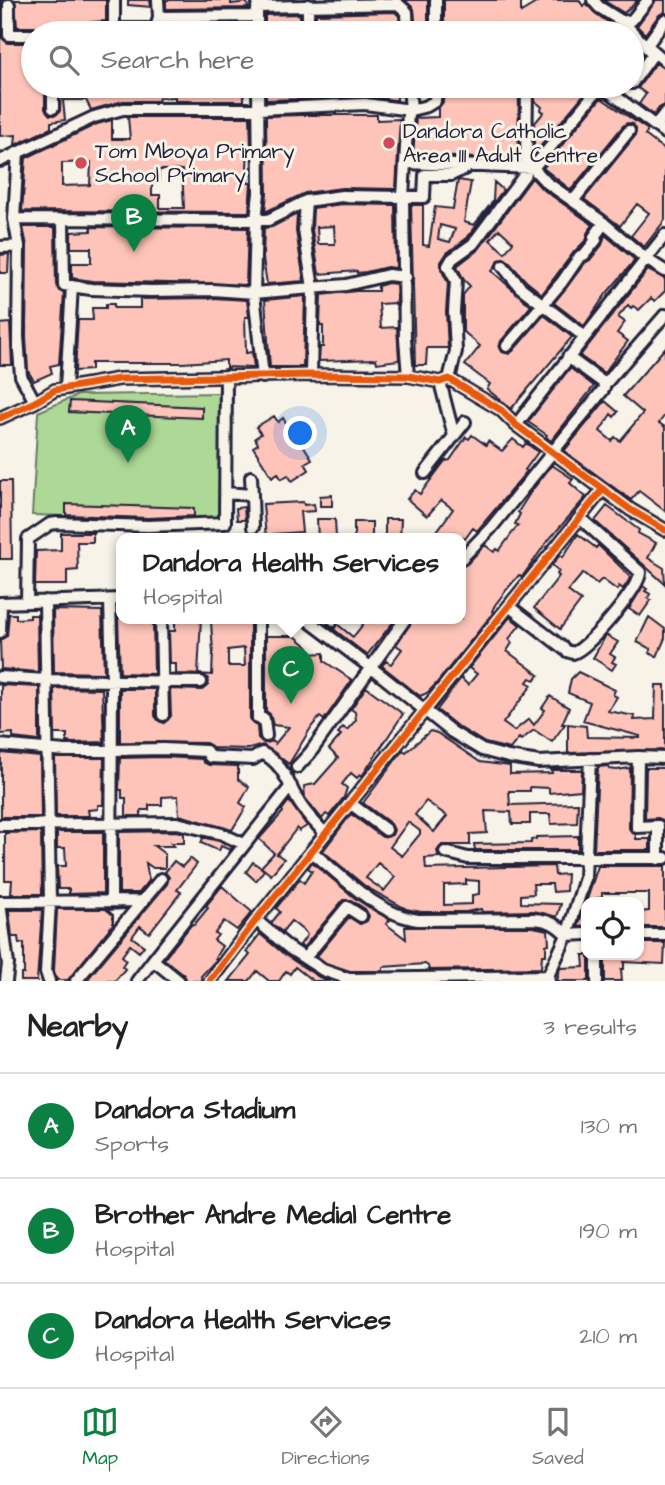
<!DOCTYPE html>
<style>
body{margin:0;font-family:"Architects Daughter",sans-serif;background:#f2f2f2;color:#222}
.controls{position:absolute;right:21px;bottom:21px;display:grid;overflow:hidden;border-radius:14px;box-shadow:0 2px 5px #0004}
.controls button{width:63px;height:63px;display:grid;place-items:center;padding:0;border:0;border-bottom:2px solid #e0e0e0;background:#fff;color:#222;font:35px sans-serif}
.you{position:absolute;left:301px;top:434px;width:24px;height:24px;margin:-18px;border:5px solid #fff;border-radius:50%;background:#1a73e8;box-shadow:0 0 0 10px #1a73e833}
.badge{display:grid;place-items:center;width:46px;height:46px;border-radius:50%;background:#0b8043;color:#fff;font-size:23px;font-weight:700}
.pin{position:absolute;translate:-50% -58px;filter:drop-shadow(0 2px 4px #0008)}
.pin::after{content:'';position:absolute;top:37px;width:24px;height:21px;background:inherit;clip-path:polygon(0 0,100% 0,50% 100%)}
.popup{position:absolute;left:116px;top:533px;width:350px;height:91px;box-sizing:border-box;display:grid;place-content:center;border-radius:14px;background:#fff;filter:drop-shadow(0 2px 5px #0005);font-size:23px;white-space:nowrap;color:#767676}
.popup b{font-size:26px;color:#222}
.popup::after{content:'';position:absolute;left:50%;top:100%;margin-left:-14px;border:14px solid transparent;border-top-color:#fff}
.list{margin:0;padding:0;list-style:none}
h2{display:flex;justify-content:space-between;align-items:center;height:91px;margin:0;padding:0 28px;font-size:30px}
h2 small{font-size:23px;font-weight:400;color:#767676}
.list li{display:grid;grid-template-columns:46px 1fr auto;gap:21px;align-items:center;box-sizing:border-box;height:105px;padding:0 28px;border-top:2px solid #e0e0e0}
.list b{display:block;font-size:26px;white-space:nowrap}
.list p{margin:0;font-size:23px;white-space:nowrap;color:#767676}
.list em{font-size:23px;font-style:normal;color:#767676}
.icon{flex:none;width:38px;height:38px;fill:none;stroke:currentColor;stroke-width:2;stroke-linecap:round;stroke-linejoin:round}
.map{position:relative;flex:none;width:665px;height:981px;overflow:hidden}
.search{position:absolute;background:#fff;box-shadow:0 2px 5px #0004;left:21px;right:21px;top:21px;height:77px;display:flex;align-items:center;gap:18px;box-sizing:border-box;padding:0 24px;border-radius:38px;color:#767676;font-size:26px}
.sheet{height:406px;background:#fff}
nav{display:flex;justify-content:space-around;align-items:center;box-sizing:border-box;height:98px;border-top:2px solid #e0e0e0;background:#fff;font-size:19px;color:#767676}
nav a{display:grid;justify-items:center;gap:4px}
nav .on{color:#0b8043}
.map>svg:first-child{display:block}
</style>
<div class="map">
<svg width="665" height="981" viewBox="0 0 665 981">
<rect width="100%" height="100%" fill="#f7f3e8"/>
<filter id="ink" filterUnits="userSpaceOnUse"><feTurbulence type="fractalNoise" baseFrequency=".0143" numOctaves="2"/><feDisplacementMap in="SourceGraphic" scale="14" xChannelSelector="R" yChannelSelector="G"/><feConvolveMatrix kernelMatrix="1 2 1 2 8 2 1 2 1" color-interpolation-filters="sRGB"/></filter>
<g filter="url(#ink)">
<path fill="#add895" stroke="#687d68" stroke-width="2" d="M 221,393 L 221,521 L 32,515 L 38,412 L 78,395 Z"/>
<path fill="#ffc4b9" stroke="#22223b" stroke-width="2" fill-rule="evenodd" d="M 0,0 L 3,0 L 1,5 L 2,38 L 8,43 L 31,43 L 33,86 L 45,86 L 45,109 L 50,115 L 56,115 L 60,111 L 61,86 L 188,86 L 188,93 L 202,93 L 202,87 L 250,86 L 250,93 L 244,94 L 244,101 L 175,101 L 175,97 L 159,98 L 158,101 L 123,101 L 91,110 L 86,100 L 63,100 L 65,120 L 51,122 L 51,128 L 15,145 L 16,135 L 0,136 Z
M 15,0 L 106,0 L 106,21 L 53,25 L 49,27 L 46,32 L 34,27 L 17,27 Z
M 128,0 L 150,0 L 151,7 L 128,5 Z
M 166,0 L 231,0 L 231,4 L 247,2 L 248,8 L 166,9 Z
M 405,0 L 428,0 L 428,33 L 416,33 L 414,9 Z
M 444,0 L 521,0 L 521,12 L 541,0 L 579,0 L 583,6 L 586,3 L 595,13 L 623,33 L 444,33 Z
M 603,0 L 638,0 L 624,13 Z
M 656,0 L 665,0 L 665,12 L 659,15 L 645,34 L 637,26 Z
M 395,12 L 399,16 L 400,33 L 316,33 L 316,14 Z
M 300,14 L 300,33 L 265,33 L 265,15 Z
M 247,24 L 248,33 L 164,33 L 165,25 Z
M 632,43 L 643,55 L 632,70 Z
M 656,63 L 665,69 L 665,105 L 659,108 L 654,115 L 639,104 L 646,94 L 638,88 Z
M 266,86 L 300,88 L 307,95 L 308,99 L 266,100 Z
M 350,86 L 401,86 L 402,96 L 397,96 L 397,100 L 393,100 L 368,96 L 368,94 L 351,96 Z
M 444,86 L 519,86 L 518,160 L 413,155 L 416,118 L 438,117 L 438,108 L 443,102 Z
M 542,86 L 591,86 L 534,154 L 534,140 L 538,135 L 534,133 L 534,124 L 544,112 L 541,110 L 542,107 L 535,101 L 535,91 Z
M 601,98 L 648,130 L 645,135 L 665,150 L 665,220 L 644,247 L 631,236 L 649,213 L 637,204 L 620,226 L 584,199 L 635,136 L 636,129 L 633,124 L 627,123 L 623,126 L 571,190 L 543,168 Z
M 304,115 L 377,115 L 377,120 L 400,119 L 396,189 L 342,188 L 305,193 L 265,212 L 267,193 L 266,116 Z
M 128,117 L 250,117 L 251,147 L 248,147 L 247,168 L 248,183 L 251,183 L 249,212 L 22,211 L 26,158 L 97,124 L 112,120 L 112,139 L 130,139 ZM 91,162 L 90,185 L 62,186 L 62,163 ZM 159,170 L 182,170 L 184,208 L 160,208 L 160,195 L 152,195 L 152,182 L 159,182 Z
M 532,178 L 541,188 L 593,225 L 587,233 L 587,239 L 574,252 L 542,294 L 526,281 L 506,259 L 499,260 L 492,271 L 531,306 L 501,341 L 499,348 L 502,352 L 509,354 L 513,351 L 544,315 L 572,337 L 511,409 L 487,389 L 490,384 L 465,365 L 480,346 L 463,331 L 463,295 L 470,286 L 464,280 L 457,266 L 479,249 ZM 499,229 L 513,242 L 505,253 L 490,240 Z
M 458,180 L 471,182 L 464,222 L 474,225 L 493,201 L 494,182 L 503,190 L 467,238 L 447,253 L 441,262 L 441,269 L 448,283 L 446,312 L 448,348 L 427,348 L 426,365 L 415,365 L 411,205 L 423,205 L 423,245 L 429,246 L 435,207 L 453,209 ZM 440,225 L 455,229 L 450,242 L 438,239 Z
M 342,204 L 395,205 L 396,268 L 387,267 L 366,272 L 357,273 L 357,271 L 319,274 L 312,230 L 313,208 ZM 334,226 L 335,244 L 318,244 L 317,227 Z
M 297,214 L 296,231 L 304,281 L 267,284 L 263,259 L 264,228 L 272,227 Z
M 23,227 L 55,227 L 56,285 L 59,291 L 64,293 L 59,364 L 50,366 L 52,373 L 34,381 L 28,371 L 26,337 L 27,246 Z
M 91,227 L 248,228 L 246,285 L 92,281 L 72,278 L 72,263 L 91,263 L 91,248 L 71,248 L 71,232 L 91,231 Z
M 605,235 L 635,260 L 606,294 L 584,326 L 554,303 L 585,263 L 590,260 L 602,245 Z
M 9,254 L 8,273 L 0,273 L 0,255 Z
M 648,270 L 665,279 L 665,291 L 655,301 L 651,298 L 639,310 L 633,306 L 631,308 L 628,305 L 618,317 L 625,322 L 617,333 L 628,341 L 604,373 L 580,356 Z
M 388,283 L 396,284 L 397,309 L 395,303 L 379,304 L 381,328 L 397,327 L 399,360 L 377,363 L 376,359 L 319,361 L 320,347 L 323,347 L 323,326 L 320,326 L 321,295 L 356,291 L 378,291 L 378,286 Z
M 305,296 L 303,367 L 270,367 L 265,300 Z
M 213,298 L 247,300 L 249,317 L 245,317 L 246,353 L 252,352 L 254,368 L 226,367 L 226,360 L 182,363 L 91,363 L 91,370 L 75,371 L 78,320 L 93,320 L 92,308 L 106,308 L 106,304 L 114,304 L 114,308 L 140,308 L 140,299 Z
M 10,323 L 12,365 L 0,365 L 0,324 Z
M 665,348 L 665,415 L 659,423 L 665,427 L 665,511 L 639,491 L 631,500 L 564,451 L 605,401 L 618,412 L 614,417 L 611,414 L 600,431 L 612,441 L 615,437 L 620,441 L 643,413 L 623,396 Z
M 570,368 L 594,386 L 551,441 L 546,437 L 547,435 L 528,422 Z
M 70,401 L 202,407 L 202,418 L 69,412 Z
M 274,416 L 278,422 L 283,418 L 294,435 L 301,430 L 307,440 L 302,443 L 312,459 L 305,463 L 309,470 L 292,481 L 288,475 L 281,479 L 278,473 L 272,477 L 253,447 L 258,444 L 255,438 L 261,434 L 256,427 Z
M 472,435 L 486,445 L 488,441 L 502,451 L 513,439 L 523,447 L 526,443 L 538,452 L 525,470 L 527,471 L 477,531 L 473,528 L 465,539 L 454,532 L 450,538 L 432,538 L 453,509 L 441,500 L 427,516 L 407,499 L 415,490 L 420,494 L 445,461 L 450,460 L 466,437 L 469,439 Z
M 552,465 L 573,479 L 570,483 L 586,497 L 546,543 L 522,577 L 519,575 L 508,588 L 495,605 L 492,611 L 494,612 L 436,684 L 427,693 L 420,696 L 382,666 L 386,661 L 391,664 L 402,649 L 396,645 L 414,618 L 461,618 L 461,567 L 467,564 L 485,545 L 494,552 L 497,549 L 499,551 L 518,525 L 515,524 L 520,514 L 518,512 L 530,493 Z
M 0,481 L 11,481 L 12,559 L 0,559 Z
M 332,495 L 332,506 L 320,506 L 320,496 Z
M 303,502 L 304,505 L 314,504 L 315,511 L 300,512 L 302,532 L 274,534 L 274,538 L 266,538 L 263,504 Z
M 66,504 L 194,508 L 194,516 L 148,518 L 66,515 Z
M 607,506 L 639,530 L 638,533 L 656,543 L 648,558 L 664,568 L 665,584 L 595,521 Z
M 244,507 L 245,520 L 237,520 L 236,508 Z
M 317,519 L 335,519 L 336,538 L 318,538 Z
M 385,519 L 401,519 L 400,538 L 385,538 Z
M 354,522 L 372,522 L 372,538 L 354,538 Z
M 61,533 L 93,533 L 93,542 L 77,542 L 78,570 L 67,571 L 67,585 L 35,585 L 36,551 L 61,550 Z
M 578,534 L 596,548 L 598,545 L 631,577 L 623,589 L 619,586 L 617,590 L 602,579 L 597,584 L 583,573 L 568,591 L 581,601 L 560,629 L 534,608 L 559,576 L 557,574 L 559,571 L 552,565 L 560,555 L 563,557 Z
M 643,586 L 647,589 L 645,591 L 650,594 L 648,598 L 651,600 L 640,616 L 629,609 Z
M 53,610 L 102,611 L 104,673 L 54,672 Z
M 9,614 L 16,614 L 16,619 L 30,618 L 30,615 L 37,615 L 38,672 L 1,669 L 0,640 L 7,636 Z
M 510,617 L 520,625 L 509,639 L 512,643 L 507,651 L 539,675 L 535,680 L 530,678 L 527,682 L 532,685 L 503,723 L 514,731 L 529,719 L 534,725 L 545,710 L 542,708 L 550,696 L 569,708 L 562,724 L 565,724 L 552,742 L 534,730 L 521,740 L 519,738 L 510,749 L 485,743 L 457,726 L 437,710 L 461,678 L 468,685 L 477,674 L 469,668 Z
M 649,617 L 665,629 L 665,638 L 657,657 L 649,653 L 651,649 L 637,642 Z
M 118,618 L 153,618 L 154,674 L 120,673 Z
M 175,618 L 201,618 L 198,674 L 212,675 L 213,652 L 211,622 L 250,622 L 250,718 L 253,724 L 257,726 L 258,738 L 264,743 L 272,741 L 275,744 L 289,727 L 273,725 L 270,714 L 266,711 L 266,636 L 295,636 L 309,648 L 309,654 L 324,653 L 324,661 L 352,680 L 324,720 L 320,717 L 312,726 L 289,764 L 263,745 L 249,749 L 213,748 L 206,743 L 120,742 L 120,689 L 155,689 L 155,716 L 159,721 L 164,723 L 171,716 L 170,689 L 202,690 L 208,685 L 208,679 L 204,675 L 176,674 L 176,664 L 170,664 L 169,631 L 175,631 ZM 244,648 L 245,666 L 228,666 L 228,650 Z
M 368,618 L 390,618 L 394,621 L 367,655 L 327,624 L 328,623 L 335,628 L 337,624 L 353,637 Z
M 606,635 L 618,642 L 610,654 L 615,657 L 612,662 L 616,664 L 612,670 L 593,658 Z
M 578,672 L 615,690 L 613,695 L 617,697 L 608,711 L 635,716 L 634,720 L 655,719 L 656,685 L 665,685 L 665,750 L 568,753 L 568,724 L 586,726 L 587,737 L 640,738 L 640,736 L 583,721 L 590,702 L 568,693 L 571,679 Z
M 1,685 L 39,687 L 39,741 L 13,738 L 13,733 L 1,734 Z
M 366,687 L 403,714 L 362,776 L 360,774 L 357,778 L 351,773 L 342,784 L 347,788 L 344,797 L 329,816 L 326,814 L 322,819 L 305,798 L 304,786 L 315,784 L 338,758 L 329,749 L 341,735 L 338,733 L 343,727 L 347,730 L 356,720 L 355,712 L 351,709 Z
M 54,688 L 102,689 L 104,742 L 73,743 L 67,742 L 67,734 L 55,734 Z
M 430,731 L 437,733 L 480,762 L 510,766 L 510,774 L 552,773 L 551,770 L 582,770 L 581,790 L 549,793 L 549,788 L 530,787 L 530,791 L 509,791 L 510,805 L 578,803 L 577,823 L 551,824 L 550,814 L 530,814 L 530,824 L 512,824 L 511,812 L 485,811 L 487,833 L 470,834 L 470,845 L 442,845 L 437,851 L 439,857 L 425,858 L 426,869 L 554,866 L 555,875 L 567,874 L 566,891 L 553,892 L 552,884 L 533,884 L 534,894 L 521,895 L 521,903 L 561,904 L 557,917 L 534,911 L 482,912 L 481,909 L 466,912 L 421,912 L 406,909 L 366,887 L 323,851 L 351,814 L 382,837 L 392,835 L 394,830 L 391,824 L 363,803 L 403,750 L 406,752 ZM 426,801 L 447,816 L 434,832 L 415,815 ZM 408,822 L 420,831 L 420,834 L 402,856 L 390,847 ZM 378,863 L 395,877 L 384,891 L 366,878 ZM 466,880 L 479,881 L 479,894 L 472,895 L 472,904 L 444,905 L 444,885 L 466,884 Z
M 1,753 L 40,757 L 41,817 L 1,817 Z
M 163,757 L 202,759 L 203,762 L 209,765 L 238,766 L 238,779 L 249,787 L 240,803 L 246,807 L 232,830 L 179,815 L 178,796 L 162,797 L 162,805 L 149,805 L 149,810 L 141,810 L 141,816 L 126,816 L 126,798 L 122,798 L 122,790 L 119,790 L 120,758 Z
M 55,758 L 104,758 L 103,805 L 98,805 L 98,809 L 88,810 L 89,816 L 56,816 Z
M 609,766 L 609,769 L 617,770 L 630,768 L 629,828 L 631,832 L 636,835 L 636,839 L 650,839 L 650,850 L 594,850 L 598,767 Z
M 646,768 L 665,768 L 665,821 L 658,818 L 645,819 Z
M 289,801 L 307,826 L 299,831 L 297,828 L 277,854 L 284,859 L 271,875 L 261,867 L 274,853 L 259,839 L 283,812 L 282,810 Z
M 176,831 L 184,833 L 184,843 L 171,843 L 174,846 L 154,846 L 165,854 L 165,868 L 153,868 L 146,863 L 149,881 L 139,893 L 119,893 L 119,832 Z
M 41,832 L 42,894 L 11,894 L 12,880 L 5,880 L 5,833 Z
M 57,832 L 103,832 L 103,893 L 69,894 L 69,889 L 58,889 L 57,866 L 66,866 L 65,848 L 57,848 Z
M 578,836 L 578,850 L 475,850 L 474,844 L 531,843 L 531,840 L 536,839 L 536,837 Z
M 201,837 L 219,841 L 232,847 L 230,850 L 221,846 L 219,851 L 201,843 L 203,838 Z
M 190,858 L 197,864 L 177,890 L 181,892 L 149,933 L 140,926 L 132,937 L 144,946 L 139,952 L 130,945 L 122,956 L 126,960 L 122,966 L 125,969 L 115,981 L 86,981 L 167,884 L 169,877 L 165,872 L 174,861 L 182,867 Z
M 253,862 L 264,870 L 256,881 L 246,872 Z
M 312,862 L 356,899 L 390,920 L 386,924 L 406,939 L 405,927 L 533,927 L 548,930 L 549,944 L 546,945 L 546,955 L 542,955 L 541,968 L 429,970 L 428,966 L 425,964 L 383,967 L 383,971 L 350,971 L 326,963 L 317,956 L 349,917 L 360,924 L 367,921 L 369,916 L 365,909 L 351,900 L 343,900 L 303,948 L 300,945 L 307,935 L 305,932 L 291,921 L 282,932 L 271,923 L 280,912 L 276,908 L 300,879 L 304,883 L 312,871 L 308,868 Z
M 598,866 L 665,866 L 665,927 L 639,927 L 639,912 L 649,911 L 649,893 L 602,893 L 602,898 L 597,898 L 596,902 L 586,902 L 586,926 L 578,927 Z
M 222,886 L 252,912 L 237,930 L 224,921 L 215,933 L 218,935 L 214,940 L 222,946 L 215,958 L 217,959 L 201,976 L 202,981 L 187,981 L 184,975 L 164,959 L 192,924 L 194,925 L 208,908 L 206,906 Z
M 57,909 L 126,909 L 107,910 L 113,915 L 113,924 L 68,980 L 57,980 L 54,971 Z
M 9,910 L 42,910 L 37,981 L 21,981 L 21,974 L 24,974 L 24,943 L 19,944 L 18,937 L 12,937 Z
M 260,934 L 285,955 L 319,977 L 331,981 L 313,981 L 295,967 L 290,974 L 286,971 L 279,981 L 269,981 L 257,971 L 249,981 L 229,981 L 250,955 L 246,952 Z
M 639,943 L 665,943 L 664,964 L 624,962 L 624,969 L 621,969 L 622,981 L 605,981 L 605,955 L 639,955 Z
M 583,955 L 589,955 L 589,981 L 557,981 L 560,968 L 584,967 Z"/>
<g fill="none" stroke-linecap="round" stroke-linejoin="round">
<g stroke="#22223b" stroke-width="16">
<path id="minor" d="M 114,0 L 114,30
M 158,0 L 159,17
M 593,0 L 599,7 L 623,22 L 632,20 L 648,0
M 9,5 L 9,35 L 33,35
M 257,7 L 398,4 L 407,12 L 408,33
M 257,10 L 257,33
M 623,22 L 653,54 L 632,83
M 54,33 L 86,29
M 87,33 L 86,29 L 156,29 L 159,17 L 257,16
M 308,33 L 308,5
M 436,33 L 436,0
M 647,45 L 665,20
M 650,48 L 665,61
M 53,86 L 53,108
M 258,86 L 259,193 L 256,220 L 254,293 L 263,377
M 308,86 L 309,87
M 409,86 L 411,110 L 408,113 L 403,197 L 424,197 L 425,175 L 451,175 L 466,168
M 655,126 L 665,113
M 18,152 L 14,219 L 19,246 L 18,337 L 21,376 L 35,402
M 0,161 L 94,117 L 123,109 L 258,109 L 365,104 L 411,110 L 427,106 L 435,101 L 436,86
M 406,163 L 533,168 L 546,182 L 600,220 L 646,259 L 665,271
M 533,168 L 599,88 L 611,93 L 665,133
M 306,201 L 304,230 L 313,288 L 311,375
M 573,201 L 629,131
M 14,219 L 268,220 L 306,201 L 342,196 L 403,197 L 405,339 L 408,376
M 63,219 L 64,285 L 91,289 L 151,291 L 213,290 L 254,293 L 346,285 L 388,275 L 406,277
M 0,247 L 19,246
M 503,266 L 520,287 L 585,337
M 507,346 L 562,282 L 580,256 L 584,255 L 596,240 L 594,237 L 604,223
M 568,357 L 605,384
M 449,379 L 456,351 L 454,312 L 456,281 L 448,266 L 452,259 L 473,244 L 526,173 L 527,86
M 440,382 L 454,436
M 66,387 L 72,286
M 0,418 L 35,402 L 55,390 L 119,379 L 311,375 L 408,376 L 440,382 L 449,379 L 501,410 L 516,425 L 631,510 L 665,530
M 516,425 L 665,235
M 425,473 L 465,422
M 251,477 L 252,495
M 226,493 L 252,495 L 253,527
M 461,559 L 491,528 L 603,390 L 605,384 L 665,315
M 110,600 L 112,681 L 111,901
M 45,601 L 50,902 L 46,972 L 49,981
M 27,602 L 28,539 L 50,524 L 57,523 L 148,526 L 225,523 L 226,376
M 0,603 L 121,599
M 509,606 L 567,651 L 573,653 C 588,649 641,586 640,572 L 580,518
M 161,618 L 163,715
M 258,618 L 258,718 L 264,719 L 266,736
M 305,618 L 382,676 L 452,732 L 482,750 L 508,757 L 539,762 L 638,757 L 665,758
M 0,632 L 1,603
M 0,677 L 46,680 L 201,682
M 0,745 L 65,751 L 163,749 L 206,751 L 210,757 L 253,759 L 262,753 C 286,765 288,787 302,807 C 309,817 317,825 325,833
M 638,757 L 637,827 L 658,826 L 658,859
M 297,767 L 310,753 L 406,618
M 350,803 L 386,830
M 0,825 L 177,823 L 222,834 L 244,844
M 311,851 C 342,876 378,915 418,920 L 533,919 C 549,920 556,924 567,935
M 445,852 L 468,858 L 665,858
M 0,902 L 143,901
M 0,903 L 8,964 L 6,981
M 256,920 L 289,948 L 323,970 L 349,979 L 548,976
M 567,935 L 586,934
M 639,935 L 665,935
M 597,955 L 597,981
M 305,958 L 347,907 L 361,916
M 76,981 L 161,879
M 137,981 L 153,960
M 179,981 L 153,960 L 291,786
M 210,981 L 256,920 L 603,489
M 549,981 L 548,976 L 567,935 L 585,878 L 590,759"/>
</g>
<use href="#minor" stroke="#f7f3e8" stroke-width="10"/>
<g stroke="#f7f3e8" stroke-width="11">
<path id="cycleway" d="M 0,418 L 35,402 L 55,390 L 119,379 L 311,375 L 408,376 L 440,382 L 449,379 L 501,410 L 516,425 L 631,510 L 665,530
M 210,981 L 256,920 L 603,489"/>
</g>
<use href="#cycleway" stroke="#e8590c" stroke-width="7"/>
</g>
</g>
<g fill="#d1495b" stroke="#f7f3e8" stroke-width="2.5">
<circle cx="389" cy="143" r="7"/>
<circle cx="81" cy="163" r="7"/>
</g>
<g text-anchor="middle" stroke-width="6" stroke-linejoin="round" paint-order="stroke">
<g font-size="21" fill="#22223b" stroke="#f7f3e8" text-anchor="start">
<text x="403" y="138">Dandora Catholic<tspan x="403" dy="24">Area 111 Adult Centre</tspan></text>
<text x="95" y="158">Tom Mboya Primary<tspan x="95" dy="24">School Primary</tspan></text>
</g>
</g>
</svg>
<div class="controls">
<button><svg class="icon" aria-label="locate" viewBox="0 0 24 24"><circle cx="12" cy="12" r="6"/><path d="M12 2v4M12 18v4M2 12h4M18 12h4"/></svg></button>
</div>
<div class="you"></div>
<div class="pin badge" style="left:128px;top:463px">A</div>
<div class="pin badge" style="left:134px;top:252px">B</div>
<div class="pin badge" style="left:291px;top:704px">C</div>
<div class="popup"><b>Dandora Health Services</b>Hospital</div>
<div class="search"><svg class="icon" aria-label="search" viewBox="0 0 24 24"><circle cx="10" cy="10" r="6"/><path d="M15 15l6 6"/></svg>Search here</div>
</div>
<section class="sheet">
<h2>Nearby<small>3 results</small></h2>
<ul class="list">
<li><span class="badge">A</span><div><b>Dandora Stadium</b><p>Sports</p></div><em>130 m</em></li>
<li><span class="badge">B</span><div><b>Brother Andre Medial Centre</b><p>Hospital</p></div><em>190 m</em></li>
<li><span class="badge">C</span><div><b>Dandora Health Services</b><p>Hospital</p></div><em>210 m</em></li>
</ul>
</section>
<nav>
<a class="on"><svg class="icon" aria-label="map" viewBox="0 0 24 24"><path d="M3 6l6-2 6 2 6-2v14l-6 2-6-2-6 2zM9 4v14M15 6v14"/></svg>Map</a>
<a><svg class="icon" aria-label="directions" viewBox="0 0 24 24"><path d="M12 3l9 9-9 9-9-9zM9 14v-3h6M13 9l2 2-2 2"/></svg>Directions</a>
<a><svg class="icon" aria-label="saved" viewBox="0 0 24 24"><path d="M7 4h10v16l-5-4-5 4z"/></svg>Saved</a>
</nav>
